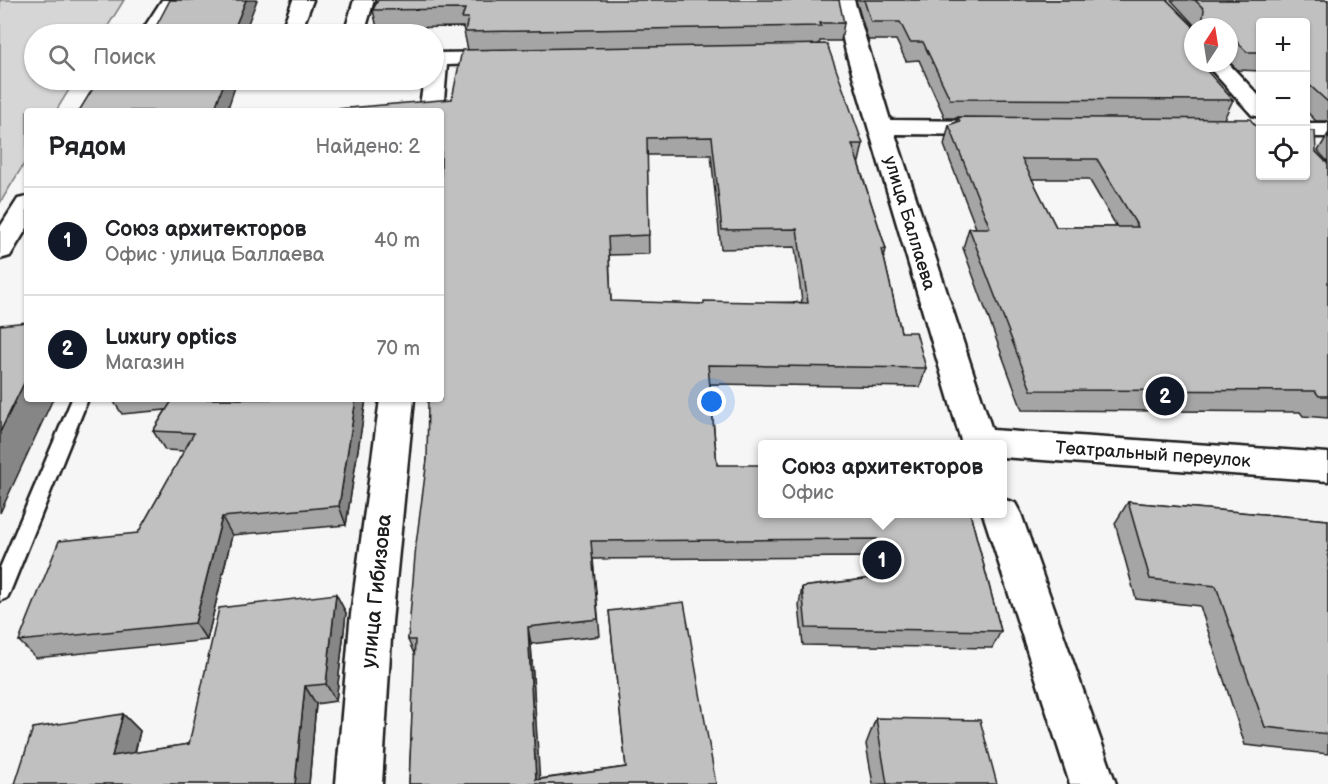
<!DOCTYPE html>
<html lang="ru">
<meta charset="utf-8">
<style>
body{margin:0;font-family:"Balsamiq Sans",sans-serif;background:#f6f6f6;color:#202124}
.controls{position:absolute;right:18px;top:18px;display:grid;overflow:hidden;border-radius:6px;box-shadow:0 2px 4px #0004}
.controls button{width:54px;height:54px;display:grid;place-items:center;padding:0;border:0;border-bottom:2px solid #e0e0e0;background:#fff;color:#202124;font:30px sans-serif}
.compass{position:absolute;left:1184px;top:18px;width:54px;height:54px;border-radius:50%;background:#fff;box-shadow:0 2px 4px #0004;rotate:12deg}
.you{position:absolute;left:712px;top:402px;width:21px;height:21px;margin:-15px;border:4px solid #fff;border-radius:50%;background:#1a73e8;box-shadow:0 0 0 9px #1a73e833}
.badge{display:grid;place-items:center;width:39px;height:39px;border-radius:50%;background:#111827;color:#fff;font-size:20px;font-weight:700}
.pin{position:absolute;translate:-50% -50%;border:3px solid #fff;box-shadow:0 2px 6px #0006}
.popup{position:absolute;left:758px;top:440px;width:249px;height:78px;box-sizing:border-box;display:grid;place-content:center;border-radius:6px;background:#fff;filter:drop-shadow(0 2px 4px #0005);font-size:20px;white-space:nowrap;color:#757577}
.popup b{font-size:22px;color:#202124}
.popup::after{content:'';position:absolute;left:50%;top:100%;margin-left:-12px;border:12px solid transparent;border-top-color:#fff}
.list{margin:0;padding:0;list-style:none}
h2{display:flex;justify-content:space-between;align-items:center;height:78px;margin:0;padding:0 24px;font-size:26px}
h2 small{font-size:20px;font-weight:400;color:#757577}
.list li{display:grid;grid-template-columns:39px 1fr auto;gap:18px;align-items:center;box-sizing:border-box;height:108px;padding:0 24px;border-top:2px solid #e0e0e0}
.list b{display:block;font-size:22px;white-space:nowrap}
.list p{margin:0;font-size:20px;white-space:nowrap;color:#757577}
.list em{font-size:20px;font-style:normal;color:#757577}
.icon{flex:none;width:33px;height:33px;fill:none;stroke:currentColor;stroke-width:2;stroke-linecap:round;stroke-linejoin:round}
.map{position:relative;flex:none;width:1328px;height:784px;overflow:hidden}
.search{position:absolute;background:#fff;box-shadow:0 2px 4px #0004;left:24px;top:24px;width:420px;height:66px;display:flex;align-items:center;gap:15px;box-sizing:border-box;padding:0 21px;border-radius:33px;color:#757577;font-size:22px}
.panel{position:absolute;background:#fff;box-shadow:0 2px 4px #0004;left:24px;top:108px;width:420px;height:294px;border-radius:6px}
.map>svg:first-child{display:block}
</style>
<div class="map">
<svg width="1328" height="784" viewBox="0 0 1328 784">
<rect width="100%" height="100%" fill="#f6f6f6"/>
<filter id="ink" filterUnits="userSpaceOnUse"><feTurbulence type="fractalNoise" baseFrequency=".0167" numOctaves="2"/><feDisplacementMap in="SourceGraphic" scale="12" xChannelSelector="R" yChannelSelector="G"/><feConvolveMatrix kernelMatrix="1 2 1 2 8 2 1 2 1" color-interpolation-filters="sRGB"/></filter>
<g filter="url(#ink)">
<path fill="#d6d6d6" stroke="#797979" stroke-width="1.5" d="M 0,0 L 124,0 L 103,34 L 34,34 L 34,80 L 75,80 L 56,111 L 27,111 L 27,159 L 0,203 Z"/>
<g fill="none" stroke-linecap="round" stroke-linejoin="round">
<g stroke="#1c1c1c" stroke-width="5">
<path id="lane" d="M 72,399 L 88,399 L 10,592 L 7,598 L 0,601 L 0,568 Z"/>
</g>
<g stroke="#1c1c1c" stroke-width="5">
<path id="street" d="M 162,0 L 214,0 L 211,4 L 176,7 L 160,34 L 140,34 Z
M 293,0 L 313,0 L 300,34 L 280,34 Z
M 354,0 L 374,0 L 364,34 L 344,34 Z
M 834,0 L 854,0 L 890,120 L 992,121 L 1000,123 L 1004,128 L 1000,133 L 992,135 L 895,134 L 992,430 L 1328,453 L 1328,481 L 1002,457 L 1002,444 L 962,444 L 846,52 Z
M 504,52 L 512,53 L 515,58 L 512,63 L 447,65 L 443,111 L 441,113 L 441,111 L 419,111 L 424,80 L 434,80 L 434,53 Z
M 1205,63 L 1228,63 L 1260,97 L 1260,117 L 1252,115 Z
M 1306,123 L 1328,123 L 1328,137 L 1306,137 Z
M 27,197 L 27,228 L 10,256 L 0,259 L 0,227 L 18,199 Z
M 380,399 L 414,399 L 392,622 L 382,784 L 336,784 L 350,622 Z
M 1002,499 L 1015,503 L 1021,514 L 1116,784 L 1070,784 L 983,514 L 1002,514 Z"/>
</g>
<use href="#lane" fill="#fff" fill-rule="evenodd"/>
<use href="#street" fill="#fff" fill-rule="evenodd"/>
</g>
<path fill="#a5a5a5" stroke="#1c1c1c" stroke-width="1.5" fill-rule="evenodd" d="M 378,0 L 844,23 L 841,41 L 820,41 L 819,44 L 863,144 L 859,162 L 858,162 L 886,249 L 884,258 L 901,332 L 926,368 L 920,387 L 710,384 L 717,465 L 970,513 L 1001,631 L 992,648 L 803,645 L 799,605 L 802,587 L 873,578 L 871,557 L 593,559 L 600,636 L 531,644 L 539,779 L 626,767 L 609,611 L 716,784 L 409,784 L 415,656 L 408,640 L 427,460 L 441,399 L 452,99 L 468,50 L 463,27 L 377,28 L 373,10 ZM 647,155 L 711,155 L 721,249 L 795,247 L 802,302 L 704,304 L 611,302 L 609,255 L 649,254 Z
M 856,0 L 1167,0 L 1193,26 L 1196,27 L 1171,0 L 1328,0 L 1328,121 L 1316,121 L 1305,110 L 1305,22 L 1260,22 L 1260,71 L 1238,70 L 1229,62 L 1229,27 L 1193,27 L 1193,63 L 1211,63 L 1208,70 L 1206,70 L 1233,100 L 1224,119 L 1260,131 L 1316,152 L 1328,164 L 1328,418 L 1303,416 L 1300,412 L 1022,410 L 963,248 L 969,228 L 976,228 L 944,145 L 949,125 L 957,122 L 958,118 L 945,118 L 919,60 L 906,61 L 896,40 L 868,40 ZM 1032,179 L 1089,179 L 1117,227 L 1056,227 Z
M 1328,134 L 1328,162 L 1318,151 Z
M 112,399 L 366,399 L 346,525 L 232,535 L 207,640 L 36,658 L 19,641 L 138,533 L 184,451 L 165,450 L 153,431 L 166,410 L 122,414 Z
M 1128,502 L 1328,520 L 1328,754 L 1245,745 L 1200,606 L 1136,599 L 1115,523 Z
M 336,594 L 346,613 L 336,701 L 316,704 L 309,784 L 15,784 L 123,714 L 140,731 L 135,753 L 189,744 Z
M 876,718 L 997,784 L 873,784 L 866,744 Z"/>
<path fill="#868686" stroke="#1c1c1c" stroke-width="1.5" d="M 246,0 L 257,0 L 244,34 L 232,34 Z
M 223,80 L 235,80 L 236,84 L 227,111 L 214,111 Z
M 27,377 L 27,399 L 53,399 L 0,513 L 0,432 Z
M 356,399 L 366,399 L 346,525 L 339,506 Z
M 222,517 L 232,535 L 207,640 L 195,623 Z
M 336,594 L 346,613 L 336,701 L 326,684 Z
M 528,627 L 531,644 L 540,784 L 536,780 Z
M 305,686 L 316,704 L 309,784 L 295,784 Z
M 123,714 L 140,731 L 130,773 L 112,756 Z"/>
<path fill="#c0c0c0" stroke="#1c1c1c" stroke-width="1.5" fill-rule="evenodd" d="M 170,0 L 246,0 L 232,34 L 152,34 Z
M 378,0 L 839,0 L 844,23 L 820,23 L 821,26 L 465,32 L 468,18 L 462,18 L 465,9 L 373,10 Z
M 864,0 L 1167,0 L 1193,26 L 1198,27 L 1193,27 L 1193,51 L 1189,51 L 1193,55 L 1193,63 L 1200,63 L 1233,100 L 950,99 L 923,42 L 910,42 L 900,22 L 871,22 Z
M 1195,0 L 1328,0 L 1328,102 L 1305,81 L 1305,22 L 1260,22 L 1260,52 L 1247,52 L 1237,42 L 1229,43 L 1229,27 L 1202,27 L 1204,9 Z
M 827,44 L 863,144 L 852,144 L 886,249 L 882,249 L 901,332 L 916,332 L 926,368 L 708,365 L 717,465 L 762,465 L 762,513 L 970,513 L 1001,631 L 806,628 L 802,587 L 880,577 L 877,539 L 591,541 L 598,619 L 528,627 L 536,780 L 626,767 L 609,611 L 684,602 L 716,784 L 409,784 L 415,640 L 408,640 L 416,544 L 427,460 L 428,399 L 441,399 L 441,111 L 313,111 L 452,99 L 462,50 ZM 712,137 L 722,230 L 797,229 L 808,303 L 704,301 L 704,304 L 611,301 L 608,237 L 649,235 L 647,138 Z
M 98,80 L 225,80 L 214,111 L 79,111 Z
M 958,117 L 1250,119 L 1260,131 L 1260,176 L 1305,176 L 1305,131 L 1315,131 L 1316,152 L 1328,164 L 1328,396 L 1319,396 L 1315,391 L 1031,390 L 969,228 L 990,228 L 949,125 L 960,121 ZM 1022,159 L 1097,159 L 1138,227 L 1056,227 Z
M 27,322 L 27,377 L 0,432 L 0,325 Z
M 173,399 L 356,399 L 339,506 L 222,517 L 195,623 L 19,641 L 59,541 L 138,533 L 194,433 L 153,431 Z
M 1128,502 L 1328,520 L 1328,734 L 1265,727 L 1216,586 L 1150,579 Z
M 336,594 L 326,684 L 305,686 L 295,784 L 15,784 L 33,728 L 123,714 L 112,756 L 189,744 L 219,608 Z
M 876,718 L 980,720 L 997,784 L 887,784 Z"/>
</g>
<g text-anchor="middle" stroke-width="4.5" stroke-linejoin="round" paint-order="stroke">
<g font-size="18" fill="#1c1c1c" stroke="#fff">
<text transform="translate(910 223) rotate(73)" y="6">улица Баллаева</text>
<text transform="translate(1153 454) rotate(4)" y="6">Театральный переулок</text>
</g>
<g font-size="21" fill="#1c1c1c" stroke="#fff">
<text transform="translate(376 591) rotate(-84)" y="7">улица Гибизова</text>
</g>
</g>
</svg>
<div class="controls">
<button>+</button>
<button>−</button>
<button><svg class="icon" aria-label="locate" viewBox="0 0 24 24"><circle cx="12" cy="12" r="6"/><path d="M12 2v4M12 18v4M2 12h4M18 12h4"/></svg></button>
</div>
<svg class="compass" viewBox="-18 -18 36 36"><path d="M0-13l5 13h-10z" fill="#e53935"/><path d="M0 13l5-13h-10z" fill="#757577"/></svg>
<div class="you"></div>
<div class="pin badge" style="left:882px;top:560px">1</div>
<div class="popup"><b>Союз архитекторов</b>Офис</div>
<div class="pin badge" style="left:1165px;top:396px">2</div>
<div class="search"><svg class="icon" aria-label="search" viewBox="0 0 24 24"><circle cx="10" cy="10" r="6"/><path d="M15 15l6 6"/></svg>Поиск</div>
<section class="panel">
<h2>Рядом<small>Найдено: 2</small></h2>
<ul class="list">
<li><span class="badge">1</span><div><b>Союз архитекторов</b><p>Офис · улица Баллаева</p></div><em>40 m</em></li>
<li><span class="badge">2</span><div><b>Luxury optics</b><p>Магазин</p></div><em>70 m</em></li>
</ul>
</section>
</div>
